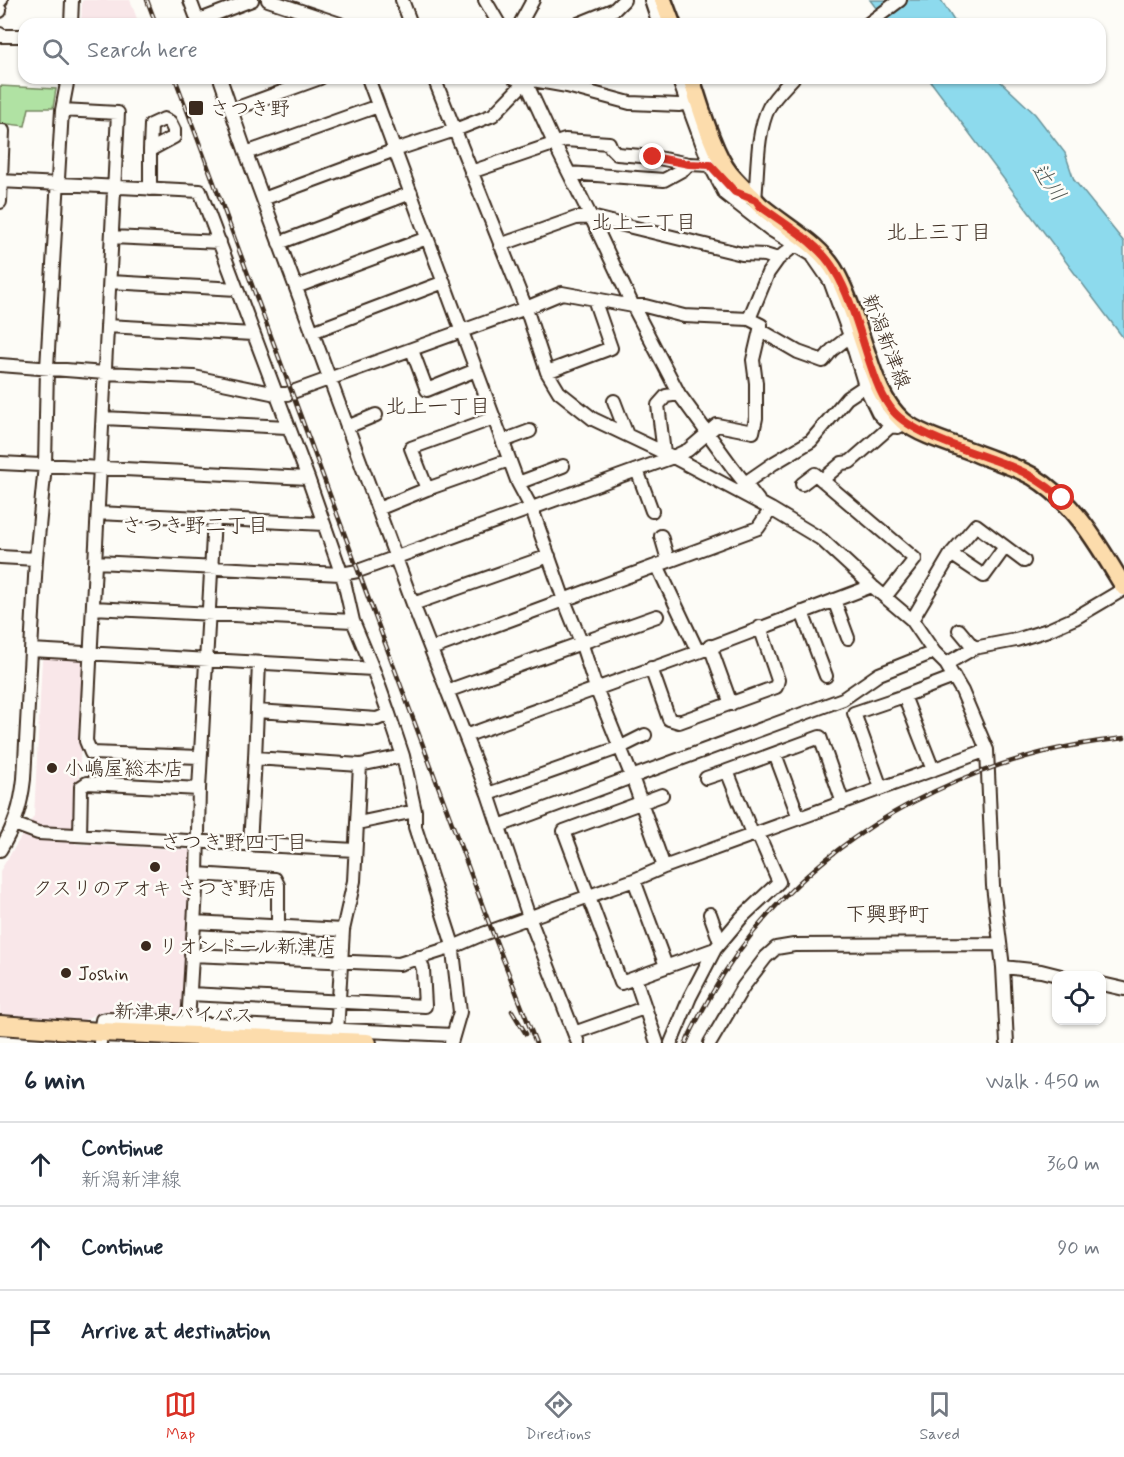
<!DOCTYPE html>
<meta charset="utf-8">
<style>
body{margin:0;font-family:Mynerve,"Klee One",sans-serif;background:#f6f6f7;color:#1f2937}
.controls{position:absolute;right:18px;bottom:18px;display:grid;overflow:hidden;border-radius:12px;box-shadow:0 2px 4px #0004}
.controls button{width:54px;height:54px;display:grid;place-items:center;padding:0;border:0;border-bottom:2px solid #e0e1e3;background:#fff;color:#1f2937;font:30px sans-serif}
.stop{position:absolute;width:18px;height:18px;margin:-14px;border:4px solid #d93025;border-radius:50%;background:#fff}
.stop.end{background:#d93025;border-color:#fff;box-shadow:0 2px 6px #0008}
.list{margin:0;padding:0;list-style:none}
h2{display:flex;justify-content:space-between;align-items:center;height:78px;margin:0;padding:0 24px;font-size:26px}
h2 small{font-size:20px;font-weight:400;color:#747a83}
.list li{display:grid;grid-template-columns:39px 1fr auto;gap:18px;align-items:center;box-sizing:border-box;height:84px;padding:0 24px;border-top:2px solid #e0e1e3}
.list b{display:block;font-size:22px;white-space:nowrap}
.list p{margin:0;font-size:20px;white-space:nowrap;color:#747a83}
.list em{font-size:20px;font-style:normal;color:#747a83}
.icon{flex:none;width:33px;height:33px;fill:none;stroke:currentColor;stroke-width:2;stroke-linecap:round;stroke-linejoin:round}
.map{position:relative;flex:none;width:1124px;height:1043px;overflow:hidden}
.search{position:absolute;background:#fff;box-shadow:0 2px 4px #0004;left:18px;right:18px;top:18px;height:66px;display:flex;align-items:center;gap:15px;box-sizing:border-box;padding:0 21px;border-radius:18px;color:#747a83;font-size:22px}
.sheet{height:330px;background:#fff}
nav{display:flex;justify-content:space-around;align-items:center;box-sizing:border-box;height:84px;border-top:2px solid #e0e1e3;background:#fff;font-size:16px;color:#747a83}
nav a{display:grid;justify-items:center;gap:3px}
nav .on{color:#d93025}
.map>svg:first-child{display:block}
</style>
<div class="map">
<svg width="1124" height="1043" viewBox="0 0 1124 1043">
<rect width="100%" height="100%" fill="#fdfcf7"/>
<filter id="ink" filterUnits="userSpaceOnUse"><feTurbulence type="fractalNoise" baseFrequency=".0167" numOctaves="2"/><feDisplacementMap in="SourceGraphic" scale="12" xChannelSelector="R" yChannelSelector="G"/><feConvolveMatrix kernelMatrix="1 2 1 2 8 2 1 2 1" color-interpolation-filters="sRGB"/></filter>
<g filter="url(#ink)">
<path fill="#f9e7e9" d="M 84,0 L 130,0 L 139,24 L 81,24 L 82,1 Z
M 47,657 L 84,658 L 86,661 L 75,844 L 191,850 L 194,852 L 184,1012 L 182,1014 L 102,1011 L 82,1021 L 0,1018 L 0,871 L 34,816 L 42,660 Z"/>
<path fill="#b0e2a3" stroke="#768660" stroke-width="1.5" d="M 0,86 L 56,89 L 53,108 L 29,108 L 25,126 L 9,124 L 9,128 L 0,128 Z"/>
<path fill="#8ddaed" stroke="#6c949a" stroke-width="1.5" d="M 870,0 L 941,0 L 956,24 L 888,24 Z
M 928,78 L 998,78 L 1000,81 L 1035,114 L 1065,153 L 1074,180 L 1124,242 L 1124,339 Z"/>
<g fill="none" stroke-linecap="round" stroke-linejoin="round">
<g stroke="#3b2a1e" stroke-width="16">
<path id="minor" d="M 190,0 L 199,24
M 268,0 L 340,24
M 402,0 L 411,24
M 485,0 L 499,24
M 651,0 L 659,24
M 0,1 L 1,0
M 0,10 L 0,11
M 197,19 L 205,18 L 252,0
M 71,24 L 72,0
M 520,24 L 533,0
M 578,24 L 615,9 L 624,0
M 868,24 L 900,0
M 0,34 L 1,36 L 24,36
M 220,78 L 246,153 L 413,604 L 488,794 L 529,917 L 578,1043
M 368,78 L 518,483 L 532,509 L 564,600 L 581,642 L 596,688 L 632,777 L 664,867
M 434,78 L 526,308 L 547,372 L 559,392 L 593,419 L 673,457 L 771,509 L 821,539 L 872,586 L 912,620 L 934,652 L 946,664 L 962,691 L 987,750 L 993,886 L 1003,967 L 1007,1043
M 514,78 L 526,81 L 533,80 L 567,86 L 630,103 L 679,105 L 687,103
M 524,78 L 554,143 L 591,217 L 633,306 L 679,394 L 733,468 L 758,500
M 678,78 L 710,165 L 725,194 L 771,230 L 812,255 L 830,281 L 850,336 L 865,386 L 878,413 L 891,426 L 898,427 L 905,423
M 567,86 L 589,78
M 62,110 L 118,113 L 86,741 L 91,753 L 200,757
M 232,110 L 320,78
M 0,131 L 3,131 L 0,202
M 150,150 L 174,137 L 174,130 L 170,122 L 164,119 L 151,125 L 150,150 L 150,189
M 246,153 L 378,106
M 471,172 L 565,140 L 609,143 L 611,148 L 617,154 L 653,157 L 689,164 L 710,165 L 735,192 L 755,200 C 758,171 756,133 769,107 C 775,96 785,87 793,78
M 569,173 L 664,180 L 684,169 L 689,164
M 0,181 L 200,191 L 308,478 L 344,581 L 353,621 L 373,669 L 389,714 L 377,719 L 257,711
M 263,199 L 395,150 L 455,130 L 493,115 L 526,81
M 112,237 L 220,242
M 279,243 L 411,193
M 500,245 L 576,218 L 591,217 L 742,254 L 765,255 L 778,259
M 110,282 L 237,289
M 296,287 L 427,238
M 749,319 L 768,273 L 778,259 L 795,245 L 791,240
M 107,326 L 253,334
M 312,332 L 444,282
M 412,350 L 427,390 L 476,370
M 0,365 L 105,373 L 194,377 L 276,394 L 287,394 L 526,308 L 562,293 L 633,306 L 645,306 L 684,316 L 749,319 L 761,325 L 760,330 L 798,352 L 823,361 L 832,350 L 850,336
M 547,372 L 611,348 L 594,299
M 614,401 L 627,435
M 103,418 L 287,427
M 347,427 L 376,415
M 503,441 L 530,431
M 664,453 L 658,405 L 666,396 L 679,394
M 0,463 L 308,478
M 637,470 L 652,511
M 822,480 L 842,463 L 850,462 L 891,426
M 518,483 L 563,466
M 745,483 L 774,463 L 811,441 L 847,398 L 865,386
M 802,484 L 815,474 L 915,559 L 885,597
M 427,489 L 411,448 L 494,418
M 378,509 L 427,489 L 509,460
M 98,513 L 324,524
M 661,536 L 668,560
M 951,554 L 984,576 L 1005,547
M 0,557 L 36,559
M 96,562 L 341,574 L 358,571 L 673,457 L 688,450 L 717,425 L 753,432 L 756,418 L 756,383 L 753,360 L 760,330
M 657,565 L 698,652
M 834,600 L 848,638
M 413,604 L 549,556
M 93,608 L 353,621
M 802,612 L 826,676
M 912,620 L 951,554 L 976,525 L 1024,561
M 959,630 L 974,648
M 710,646 L 731,704
M 431,649 L 758,528 L 771,509
M 31,650 L 373,669
M 946,664 L 974,648 L 1016,640 L 1048,630 L 1075,618 L 1124,589
M 651,668 L 669,719 L 679,722 L 776,687 L 778,680 L 760,627
M 447,691 L 657,616
M 904,696 L 933,770
M 389,714 L 403,756
M 465,736 L 698,652 L 872,586
M 775,754 L 799,818
M 255,758 L 259,663
M 706,778 L 727,771
M 881,788 L 854,713 L 904,696 L 954,677
M 488,794 L 621,747 L 645,735
M 662,795 L 564,831 L 621,983 L 715,949 L 742,917 L 779,882 L 758,834
M 358,823 L 415,811
M 14,824 L 38,833 L 355,850
M 499,826 L 843,699 L 879,674 L 934,652
M 80,835 L 81,787 L 87,783 L 199,789
M 753,836 L 727,771 L 820,737 L 843,803
M 250,844 L 255,758 L 360,765 L 403,756 L 415,811 L 415,827 L 452,942 L 460,1012 L 451,1043
M 0,850 C 15,826 21,806 24,779 L 36,559 L 45,465 L 47,368 L 62,110 L 68,78
M 197,874 L 275,879 L 278,885 L 278,926
M 634,880 L 666,966
M 710,914 L 720,942
M 194,922 L 343,930
M 191,955 L 399,964 L 453,947 L 483,934 L 634,880 L 664,867 L 987,750
M 1003,967 L 1041,971 L 1061,976
M 635,978 L 657,1043
M 1102,984 L 1124,989
M 190,994 L 425,1006 L 423,969 L 419,957
M 188,1023 L 197,874 L 199,789 L 214,518
M 100,1032 L 102,1020 L 108,1019 L 453,1035
M 337,1033 L 343,930 L 354,881 L 360,765
M 574,1033 L 644,1008
M 100,1043 L 100,1042
M 671,1043 L 690,997 L 715,949
M 710,1043 L 743,987 L 766,957 L 776,948 L 794,945 L 999,944"/>
</g>
<g stroke="#3b2a1e" stroke-width="21">
<path id="major" d="M 663,0 L 672,24
M 691,78 C 700,105 713,153 730,174 C 736,181 743,188 749,194 C 754,198 757,203 762,207 C 787,228 820,244 836,273 C 850,298 857,327 867,354 C 875,379 883,403 903,421 C 921,436 956,445 978,454 C 996,461 1016,467 1032,476 C 1075,502 1099,546 1124,587"/>
</g>
<g stroke="#3b2a1e" stroke-width="22">
<path id="highway" d="M 0,1025 L 100,1032 L 367,1043"/>
</g>
<use href="#minor" stroke="#fdfcf7" stroke-width="12"/>
<use href="#major" stroke="#fcdcac" stroke-width="16"/>
<use href="#highway" stroke="#fcdcac" stroke-width="18"/>
<g stroke="#3b2a1e" stroke-width="4.5">
<path id="rail" d="M 147,0 L 156,24
M 175,78 L 492,931 L 536,1043
M 512,1011 L 526,1034
M 686,1043 C 693,1026 703,1010 711,995 C 783,867 908,786 1048,751 C 1073,745 1099,741 1124,738"/>
</g>
<use href="#rail" stroke="#fdfcf7" stroke-width="2" stroke-dasharray="7" stroke-linecap="butt"/>
</g>
</g>
<g fill="none" stroke-linecap="round" stroke-linejoin="round" filter="url(#ink)">
<path stroke="#d93025" stroke-width="8" d="M 653,157 L 689,164 L 710,165 L 735,192 L 756,200 L 760,206 C 786,225 819,243 835,271 C 851,297 861,337 871,366 C 876,381 882,398 893,411 C 915,437 979,453 1012,467 C 1030,474 1046,485 1062,498"/>
</g>
<g fill="#3b2a1e" stroke="#fdfcf7" stroke-width="2">
<rect x="188" y="100" width="16" height="16" rx="3"/>
<circle cx="52" cy="768" r="6"/>
<circle cx="155" cy="867" r="6"/>
<circle cx="146" cy="946" r="6"/>
<circle cx="66" cy="973" r="6"/>
</g>
<g text-anchor="middle" stroke-width="5" stroke-linejoin="round" paint-order="stroke">
<g font-size="20" fill="#3b2a1e" stroke="#fdfcf7" text-anchor="start">
<text x="210" y="115">さつき野</text>
<text x="64" y="775">小嶋屋総本店</text>
<text x="155" y="895" text-anchor="middle">クスリのアオキ さつき野店</text>
<text x="158" y="953">リオンドール新津店</text>
<text x="78" y="980">Joshin</text>
</g>
<g font-size="20" fill="#3b2a1e" stroke="#fdfcf7">
<text transform="translate(887 341) rotate(69)" y="7">新潟新津線</text>
<text transform="translate(184 1013) rotate(2)" y="7">新津東バイパス</text>
</g>
<g font-size="21" font-style="italic" fill="#505652" stroke="#fdfcf7">
<text transform="translate(1049 182) rotate(54)" y="7">辻川</text>
</g>
<g font-size="21" fill="#3b2a1e" stroke="#fdfcf7">
<text x="644" y="229">北上二丁目</text>
<text x="939" y="239">北上三丁目</text>
<text x="438" y="413">北上一丁目</text>
<text x="195" y="532">さつき野二丁目</text>
<text x="234" y="849">さつき野四丁目</text>
<text x="887" y="921">下興野町</text>
</g>
</g>
</svg>
<div class="controls">
<button><svg class="icon" aria-label="locate" viewBox="0 0 24 24"><circle cx="12" cy="12" r="6"/><path d="M12 2v4M12 18v4M2 12h4M18 12h4"/></svg></button>
</div>
<div class="stop" style="left:1062px;top:498px"></div>
<div class="stop end" style="left:653px;top:157px"></div>
<div class="search"><svg class="icon" aria-label="search" viewBox="0 0 24 24"><circle cx="10" cy="10" r="6"/><path d="M15 15l6 6"/></svg>Search here</div>
</div>
<section class="sheet">
<h2>6 min<small>Walk · 450 m</small></h2>
<ul class="list">
<li><svg class="icon" aria-label="ahead" viewBox="0 0 24 24"><path d="M12 20V5M6 11l6-6 6 6"/></svg><div><b>Continue</b><p>新潟新津線</p></div><em>360 m</em></li>
<li><svg class="icon" aria-label="ahead" viewBox="0 0 24 24"><path d="M12 20V5M6 11l6-6 6 6"/></svg><div><b>Continue</b></div><em>90 m</em></li>
<li><svg class="icon" aria-label="arrive" viewBox="0 0 24 24"><path d="M6 21V4h12l-3 4 3 4H6"/></svg><div><b>Arrive at destination</b></div></li>
</ul>
</section>
<nav>
<a class="on"><svg class="icon" aria-label="map" viewBox="0 0 24 24"><path d="M3 6l6-2 6 2 6-2v14l-6 2-6-2-6 2zM9 4v14M15 6v14"/></svg>Map</a>
<a><svg class="icon" aria-label="directions" viewBox="0 0 24 24"><path d="M12 3l9 9-9 9-9-9zM9 14v-3h6M13 9l2 2-2 2"/></svg>Directions</a>
<a><svg class="icon" aria-label="saved" viewBox="0 0 24 24"><path d="M7 4h10v16l-5-4-5 4z"/></svg>Saved</a>
</nav>
